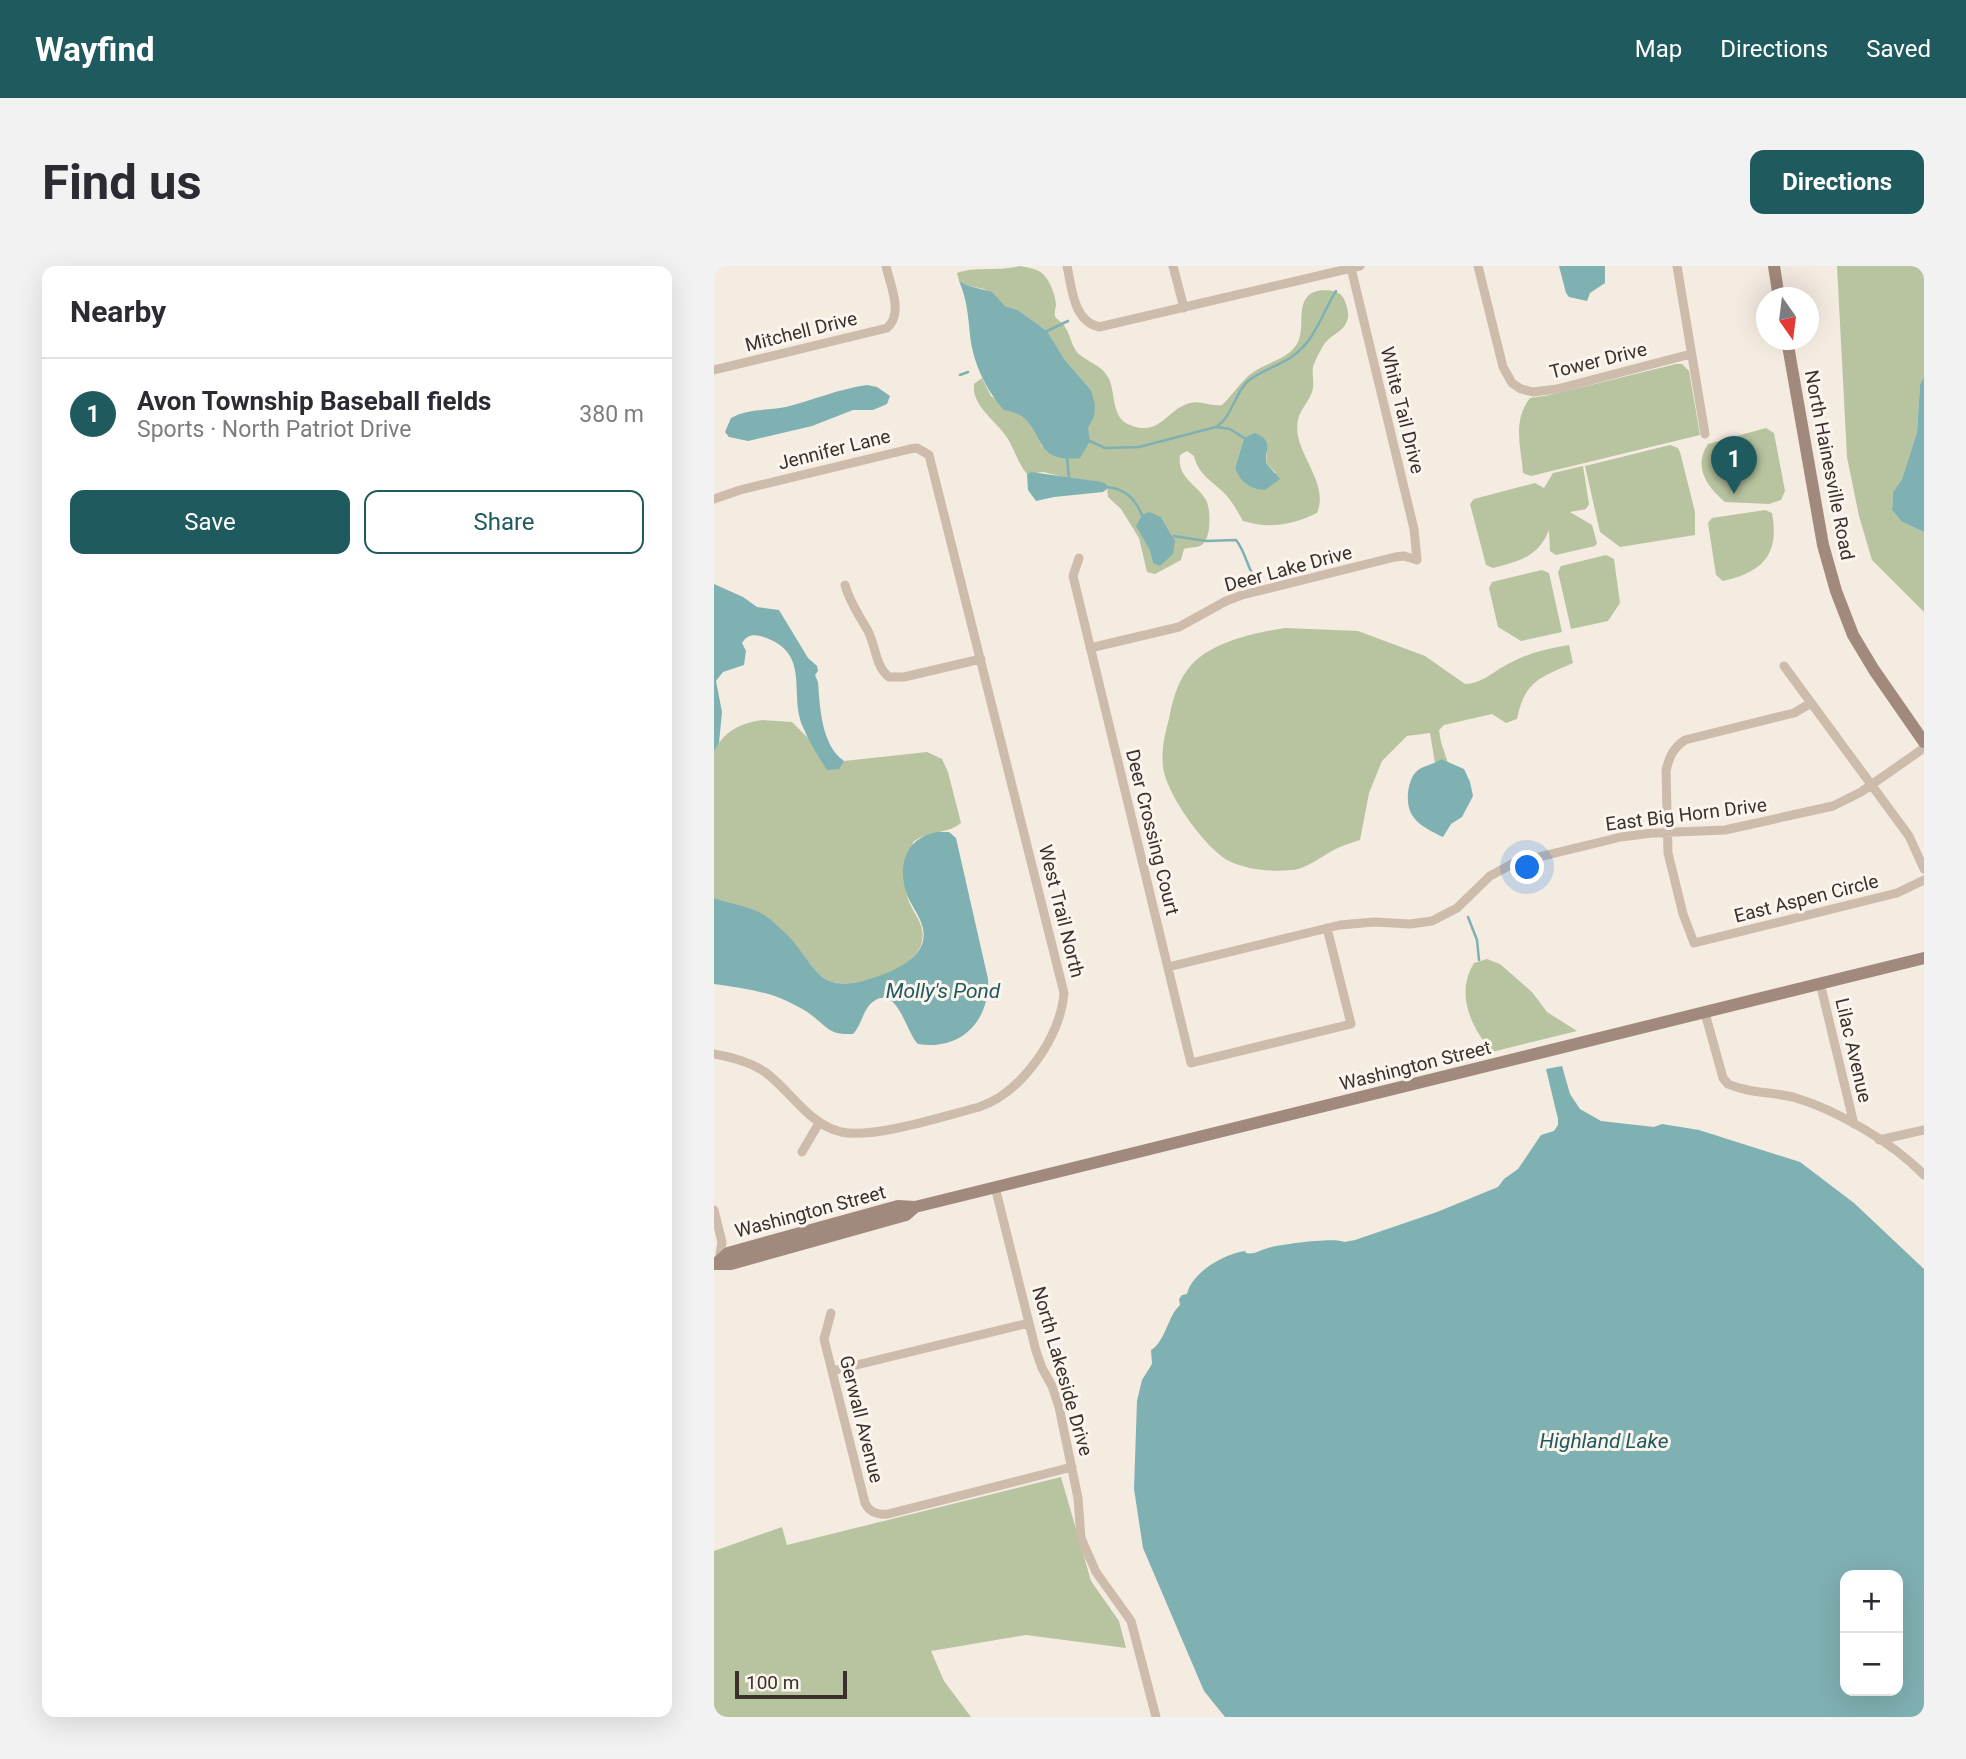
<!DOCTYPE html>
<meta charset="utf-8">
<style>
body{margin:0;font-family:Roboto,sans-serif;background:#f2f2f3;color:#2b2b33}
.controls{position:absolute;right:21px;bottom:21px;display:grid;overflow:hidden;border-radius:14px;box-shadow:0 7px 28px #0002}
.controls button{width:63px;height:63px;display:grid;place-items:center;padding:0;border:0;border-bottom:2px solid #e1e1e2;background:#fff;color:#2b2b33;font:35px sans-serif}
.compass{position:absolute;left:1042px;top:21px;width:63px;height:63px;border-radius:50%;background:#fff;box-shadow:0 7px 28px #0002;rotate:166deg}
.scale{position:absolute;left:21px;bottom:18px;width:112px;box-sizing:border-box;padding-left:7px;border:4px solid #3b302b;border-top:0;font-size:19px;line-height:24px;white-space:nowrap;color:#3b302b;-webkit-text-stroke:5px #fbf5ee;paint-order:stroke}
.you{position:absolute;left:814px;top:602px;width:24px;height:24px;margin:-18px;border:5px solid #fff;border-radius:50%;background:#1a73e8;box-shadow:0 0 0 10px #1a73e833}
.badge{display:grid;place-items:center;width:46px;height:46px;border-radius:50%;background:#1f5a5e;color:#fff;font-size:23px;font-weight:700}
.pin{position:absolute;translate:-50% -58px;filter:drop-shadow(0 2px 4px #0008)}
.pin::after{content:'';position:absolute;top:37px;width:24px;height:21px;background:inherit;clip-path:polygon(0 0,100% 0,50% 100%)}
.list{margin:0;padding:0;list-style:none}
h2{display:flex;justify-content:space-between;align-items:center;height:91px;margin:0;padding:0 28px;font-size:30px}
h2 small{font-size:23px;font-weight:400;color:#7c7c81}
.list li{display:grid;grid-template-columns:46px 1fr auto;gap:21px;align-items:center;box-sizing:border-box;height:112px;padding:0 28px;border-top:2px solid #e1e1e2}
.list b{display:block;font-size:26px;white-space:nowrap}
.list p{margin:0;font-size:23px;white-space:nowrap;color:#7c7c81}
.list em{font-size:23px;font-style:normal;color:#7c7c81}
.actions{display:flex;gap:14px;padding:21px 28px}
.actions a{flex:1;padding:16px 0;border:2px solid #1f5a5e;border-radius:14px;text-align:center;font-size:24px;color:#1f5a5e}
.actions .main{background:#1f5a5e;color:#fff}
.map{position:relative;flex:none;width:1210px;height:1451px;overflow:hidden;border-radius:14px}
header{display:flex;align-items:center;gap:42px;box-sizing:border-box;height:98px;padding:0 35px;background:#1f5a5e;color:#fff}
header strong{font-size:33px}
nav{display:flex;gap:38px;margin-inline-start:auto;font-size:24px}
.intro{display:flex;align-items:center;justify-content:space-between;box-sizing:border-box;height:168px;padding:0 42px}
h1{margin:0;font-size:49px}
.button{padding:18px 32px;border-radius:14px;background:#1f5a5e;color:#fff;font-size:24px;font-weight:700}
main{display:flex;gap:42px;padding:0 42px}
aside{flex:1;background:#fff;border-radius:14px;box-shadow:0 7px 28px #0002}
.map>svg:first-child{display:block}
</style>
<header>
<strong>Wayfind</strong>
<nav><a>Map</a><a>Directions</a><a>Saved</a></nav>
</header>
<div class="intro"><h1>Find us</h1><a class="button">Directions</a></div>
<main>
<aside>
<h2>Nearby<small></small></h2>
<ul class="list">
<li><span class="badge">1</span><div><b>Avon Township Baseball fields</b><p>Sports · North Patriot Drive</p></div><em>380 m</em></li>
</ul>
<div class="actions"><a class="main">Save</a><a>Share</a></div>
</aside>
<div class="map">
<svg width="1210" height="1451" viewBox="0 0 1210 1451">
<rect width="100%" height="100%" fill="#f4ebe1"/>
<path fill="#b8c4a0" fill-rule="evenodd" d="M 305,0 C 313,1 325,3 330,9 C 336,15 342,31 342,39 C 342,41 340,47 341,50 C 342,53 349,57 351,61 C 357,70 358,83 366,89 C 377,98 388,99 395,113 C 402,128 397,152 416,159 C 445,171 452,145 473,138 C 486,133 494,141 508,139 C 519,129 528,113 541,105 C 555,96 576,92 584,76 C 591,61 583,41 594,30 C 600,23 621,22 628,30 C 632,35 636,48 633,55 C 630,65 617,69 611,77 C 607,83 601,94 599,101 C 598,107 600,115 599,122 C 597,133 589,140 585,150 C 574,184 617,213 603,247 C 578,259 556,263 529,255 C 524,246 519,237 513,230 C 500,216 484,209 480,190 L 473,185 L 466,189 C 463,212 482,217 492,234 C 497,243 498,275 486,280 C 481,282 475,281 470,283 L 467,294 L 441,308 L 433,306 L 425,272 L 407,243 L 394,231 L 393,221 L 329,206 L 313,208 C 304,197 301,185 294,173 C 284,156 257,140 260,118 L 268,112 L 277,130 L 317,157 L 328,181 L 374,161 L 380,151 L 377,124 L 351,94 L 333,65 L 304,44 L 291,40 L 270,23 L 255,20 L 245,15 L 243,7 C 261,0 285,6 305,0 ZM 530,172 L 553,185 L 552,197 L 562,207 L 533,219 L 521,202 ZM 447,251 L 457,268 L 439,297 L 436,285 L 425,265 Z
M 1123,0 L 1210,0 L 1210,111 L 1206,118 L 1203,166 L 1188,213 L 1179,226 L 1178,244 L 1188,256 L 1210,266 L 1210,346 L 1158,294 L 1145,250 L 1133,191 Z
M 962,98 L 968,98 L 975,105 L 986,169 L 817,210 L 809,207 C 807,181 798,155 816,132 L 836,129 Z
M 1052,162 L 1060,167 L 1071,225 L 1067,234 L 1055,238 L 1011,236 C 992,220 979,200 994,178 Z
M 956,179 L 964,182 L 966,186 L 981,246 L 981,269 L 906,281 L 886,266 L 871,200 Z
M 869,200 L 875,238 L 872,243 L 856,246 L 878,259 L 883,277 L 881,280 L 842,289 L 836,285 L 835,264 C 824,291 806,295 779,302 L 772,299 L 756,238 L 760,233 L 821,217 L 830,222 L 839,207 Z
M 1051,244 L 1058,247 C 1066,289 1048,306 1009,315 L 1002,309 L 994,257 L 998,252 Z
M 892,289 L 900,293 L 906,337 L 894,355 L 857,363 L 844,306 L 847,300 Z
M 828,304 L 835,307 L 848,366 L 807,375 L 784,361 L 775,322 L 778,316 Z
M 571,362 L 644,365 L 711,390 L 751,418 C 770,417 779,405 796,397 C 814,387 835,382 855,379 L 859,397 C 825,412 811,415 803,453 L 792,457 L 778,448 L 730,459 L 725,464 L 727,476 L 734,497 L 727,493 L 721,497 L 716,467 L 693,470 L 668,495 L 655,527 L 646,574 C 640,576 632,578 626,581 C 611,587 594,603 578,604 C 557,606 534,604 515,595 C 492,583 451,527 449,500 C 447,484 451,468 455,453 C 458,436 463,417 474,403 C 494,376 540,367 571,362 Z
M 48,454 L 78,456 L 95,473 L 105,491 L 124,503 L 130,495 L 213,486 L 228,493 L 234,506 L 247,557 C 232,569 215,564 199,576 C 198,588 191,619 193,629 C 197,648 214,657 207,679 C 198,706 138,725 113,714 C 102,709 79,674 67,663 C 45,644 26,642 0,632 L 0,485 C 12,464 25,458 48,454 Z
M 773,693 L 786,698 L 818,726 L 833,746 L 863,765 L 778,786 C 757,761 741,728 760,697 Z
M 347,1211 L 377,1315 L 405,1355 L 412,1382 L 312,1369 L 217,1385 L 230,1415 L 257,1451 L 0,1451 L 0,1285 L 68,1261 L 73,1279 Z"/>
<path fill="#7fb0b2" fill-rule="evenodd" d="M 845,0 L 891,0 L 891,17 L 876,27 L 873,35 L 855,31 L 852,27 Z
M 245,15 L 255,20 L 278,26 L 291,40 L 304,44 L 333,65 L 351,94 L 377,124 L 381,139 L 380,151 L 374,162 L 376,175 L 366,192 C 310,198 337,152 290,144 C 272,124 259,97 256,69 C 254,50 253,33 245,15 Z
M 1210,111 L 1210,266 L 1188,256 L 1178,244 L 1179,226 L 1188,213 L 1203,166 L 1206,118 Z
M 153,119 L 163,121 L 176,130 L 173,138 L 159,144 L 139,144 L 98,160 L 34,175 L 15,171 L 11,166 L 17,152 C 35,142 53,145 72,141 C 99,134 125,123 153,119 Z
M 541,167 C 560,175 551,182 552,197 L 566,213 L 551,224 C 536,223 527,217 521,202 L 530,172 Z
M 317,206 L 388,216 L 392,218 L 393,223 L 389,226 L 340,231 L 322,235 L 314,224 L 313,208 Z
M 435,246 L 447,251 L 461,275 L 459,288 L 446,300 L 439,297 L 436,285 L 422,260 L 428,249 Z
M 0,318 L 29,331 L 43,341 L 65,344 L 94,392 L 103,400 L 104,405 L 101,409 L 104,416 C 106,441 107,479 130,495 L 125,503 L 113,504 C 104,490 95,476 89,461 C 74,427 99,385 46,370 C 38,368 32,370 28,377 L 32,385 L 30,399 L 9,406 L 2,415 L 8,446 L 5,477 L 0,485 Z
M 727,493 L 750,503 L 756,516 L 759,530 L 748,551 L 737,558 L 729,571 C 707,560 692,553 694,527 C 695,519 697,511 702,506 C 709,499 719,499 727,493 Z
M 224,566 L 235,566 L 242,572 L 274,713 C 276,755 247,785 204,778 C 193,769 184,719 160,735 C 149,742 148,759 139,768 C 117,769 116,764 100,751 C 90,743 78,737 66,732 C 45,724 22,721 0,718 L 0,632 C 16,638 36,640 50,649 C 60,656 70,665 78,674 C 87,684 102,709 113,714 C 123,719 138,718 149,715 C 173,708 219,693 208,659 C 205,649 198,640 194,631 C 182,601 191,571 224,566 Z
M 848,800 L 856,828 L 866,843 L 887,855 L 940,861 L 948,858 L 985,864 L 1086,896 L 1140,937 L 1210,1003 L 1210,1451 L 511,1451 L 490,1425 L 429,1282 L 420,1223 L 423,1135 L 428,1114 L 438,1098 L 437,1084 C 452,1075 453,1051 466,1039 L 465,1033 L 468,1029 L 473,1028 C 478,1006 510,988 531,985 L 532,987 C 542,989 547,983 558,981 C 570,978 622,971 630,976 L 641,974 L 723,946 L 784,921 L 790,913 L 804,903 L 827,869 L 840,865 L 844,859 L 844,853 L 832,803 ZM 1131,1309 L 1184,1309 L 1184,1425 L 1131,1425 Z"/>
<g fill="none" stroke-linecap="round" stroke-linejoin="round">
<path stroke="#7fb0b2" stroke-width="2.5" d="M 333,65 L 354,55
M 246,109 L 254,106
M 502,161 L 516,163 L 530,172
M 376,175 L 391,182 L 425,181 L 502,161 C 518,151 520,129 533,116 C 545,105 562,101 576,92 C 601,76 607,49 622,25
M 353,193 L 355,211
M 393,221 C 412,223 421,233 428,249
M 460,270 L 492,275 L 522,274 C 532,286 533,303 543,315
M 754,651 L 763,674 L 765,694"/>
<path stroke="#cdbbac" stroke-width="9" d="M 353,0 C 358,22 359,55 385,61 L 646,0
M 459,0 L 470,42
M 764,0 L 789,101 L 798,117 L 807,123 L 819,126 L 843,123 L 977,88
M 963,0 L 991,168
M 0,104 L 173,62 C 190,47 176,19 172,0
M 0,233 L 26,224 L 196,183 L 203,182 L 215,189 L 350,727 C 347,771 307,827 265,841 C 230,850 160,873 127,866 C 94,858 77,825 51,806 C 36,796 17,791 0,788
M 365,292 L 359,310 L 477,797 L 637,758 L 613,662
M 131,319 C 136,337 145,349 154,365 C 162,380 161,400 175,411 L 190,411 L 267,393
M 376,382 L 465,361 L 512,335 L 528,329 L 681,291 L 690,290 L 703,294 L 700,263 L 637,2
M 1070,400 L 1195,570 L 1210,603
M 1097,437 L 1080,447 L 971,474 C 959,482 955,491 952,505 L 954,587 L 969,648 L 980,677 L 1183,627 L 1210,614
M 454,701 L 626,659 L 660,656 L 696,658 L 718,655 L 743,642 L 776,610 L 800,597 L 907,571 L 938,567 L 1011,564 L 1119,540 L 1147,526 L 1210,482
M 1106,717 L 1140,858
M 991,747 L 1009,812 L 1014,818 C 1034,827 1058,826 1079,831 C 1123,844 1178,876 1210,909
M 1165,874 L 1210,864
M 88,886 L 105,857
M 281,921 L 322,1085 L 328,1102 L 338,1120 L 345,1141 L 364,1232 L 367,1272 L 382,1306 L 417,1355 L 442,1451
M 0,944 L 8,976 L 5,995
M 117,1047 L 110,1073 L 151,1237 C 156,1247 164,1249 174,1248 L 358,1201
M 118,1105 L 315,1057"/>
<path stroke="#a18a7d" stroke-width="12" d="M 1060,0 L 1065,32
M 1073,74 L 1109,279 L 1122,325 L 1139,369 L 1160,404 L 1210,476
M 4,996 L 14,987 L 184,940 L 201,941 L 1210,692
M 0,998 L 17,998 L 192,949 L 201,941"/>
</g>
<g text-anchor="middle" stroke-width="6" stroke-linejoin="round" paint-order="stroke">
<g font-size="19" fill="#3b302b" stroke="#fbf5ee">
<text transform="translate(87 65) rotate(-14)" y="7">Mitchell Drive</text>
<text transform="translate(884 94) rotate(-14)" y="7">Tower Drive</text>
<text transform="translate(689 144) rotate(76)" y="7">White Tail Drive</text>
<text transform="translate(120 183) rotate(-14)" y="7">Jennifer Lane</text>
<text transform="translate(1116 199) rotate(79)" y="7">North Hainesville Road</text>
<text transform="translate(574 302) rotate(-15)" y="7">Deer Lake Drive</text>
<text transform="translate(972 548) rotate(-7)" y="7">East Big Horn Drive</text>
<text transform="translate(439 566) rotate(76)" y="7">Deer Crossing Court</text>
<text transform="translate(1092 632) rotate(-14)" y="7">East Aspen Circle</text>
<text transform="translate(348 645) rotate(76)" y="7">West Trail North</text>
<text transform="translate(1140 784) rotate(77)" y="7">Lilac Avenue</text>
<text transform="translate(701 799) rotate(-14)" y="7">Washington Street</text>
<text transform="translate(96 945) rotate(-15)" y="7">Washington Street</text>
<text transform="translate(349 1105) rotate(74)" y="7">North Lakeside Drive</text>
<text transform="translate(148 1153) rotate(76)" y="7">Gerwall Avenue</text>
</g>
<g font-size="21" font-style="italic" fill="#1f5a5e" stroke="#fbf5ee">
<text x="229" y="732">Molly's Pond</text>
<text x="890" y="1182">Highland Lake</text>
</g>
</g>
</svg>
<div class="controls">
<button>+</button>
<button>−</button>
</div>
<svg class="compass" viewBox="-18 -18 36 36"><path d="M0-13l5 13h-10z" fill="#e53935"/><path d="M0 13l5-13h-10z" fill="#7c7c81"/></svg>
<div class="scale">100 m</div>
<div class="you"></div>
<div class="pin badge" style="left:1020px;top:228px">1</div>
</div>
</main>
